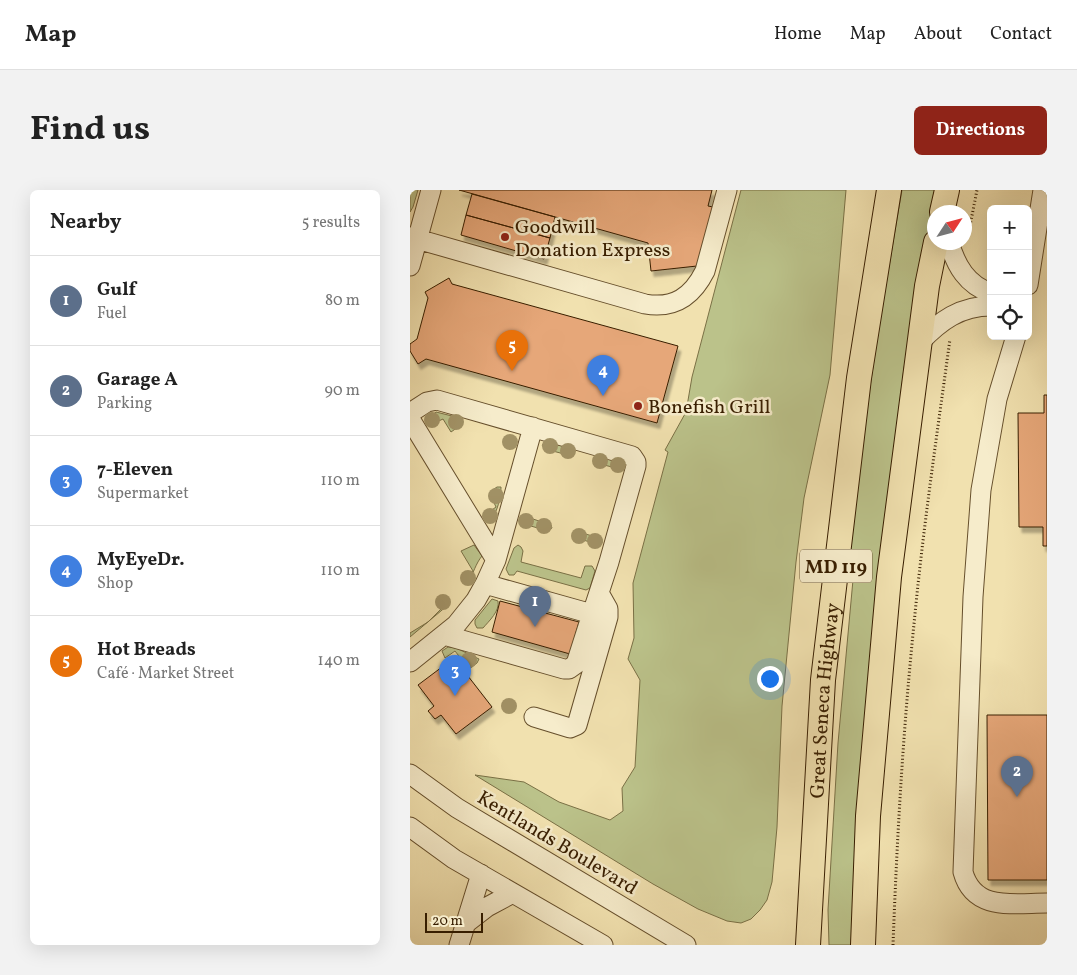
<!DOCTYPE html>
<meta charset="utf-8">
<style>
body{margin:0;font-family:Vollkorn,serif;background:#f2f2f2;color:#222}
.controls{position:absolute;right:15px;top:15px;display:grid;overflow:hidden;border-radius:8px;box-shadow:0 5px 20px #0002}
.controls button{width:45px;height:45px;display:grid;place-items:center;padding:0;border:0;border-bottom:1px solid #e0e0e0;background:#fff;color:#222;font:25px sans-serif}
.compass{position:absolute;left:517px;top:15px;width:45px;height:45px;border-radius:50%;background:#fff;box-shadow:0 5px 20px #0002;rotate:54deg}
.scale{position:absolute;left:15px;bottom:12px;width:58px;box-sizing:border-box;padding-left:5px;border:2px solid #381e00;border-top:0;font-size:14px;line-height:18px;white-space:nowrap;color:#381e00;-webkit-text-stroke:4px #f6eccb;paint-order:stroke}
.you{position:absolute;left:359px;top:488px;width:18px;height:18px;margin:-12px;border:4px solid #fff;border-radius:50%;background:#1a73e8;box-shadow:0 0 0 8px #1a73e833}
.badge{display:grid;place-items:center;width:32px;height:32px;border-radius:50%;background:#8f2418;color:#fff;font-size:16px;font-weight:700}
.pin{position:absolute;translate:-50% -41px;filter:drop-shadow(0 1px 2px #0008)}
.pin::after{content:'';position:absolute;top:26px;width:18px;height:15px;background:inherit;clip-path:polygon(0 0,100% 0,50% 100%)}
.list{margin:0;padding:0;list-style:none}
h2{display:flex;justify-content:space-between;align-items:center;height:65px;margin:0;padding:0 20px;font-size:21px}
h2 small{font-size:16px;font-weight:400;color:#767676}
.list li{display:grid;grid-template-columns:32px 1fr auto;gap:15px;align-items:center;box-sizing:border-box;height:90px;padding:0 20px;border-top:1px solid #e0e0e0}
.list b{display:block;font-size:19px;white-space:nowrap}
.list p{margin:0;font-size:16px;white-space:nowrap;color:#767676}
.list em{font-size:16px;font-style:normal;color:#767676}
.icon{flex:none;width:28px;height:28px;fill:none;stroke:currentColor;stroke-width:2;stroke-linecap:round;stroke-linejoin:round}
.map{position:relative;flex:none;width:637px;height:755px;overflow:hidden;border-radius:8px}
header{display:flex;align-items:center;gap:30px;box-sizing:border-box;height:70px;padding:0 25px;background:#fff;border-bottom:1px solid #e0e0e0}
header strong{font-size:24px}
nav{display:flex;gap:28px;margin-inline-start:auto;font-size:18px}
.intro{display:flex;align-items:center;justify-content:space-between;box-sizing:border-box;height:120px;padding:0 30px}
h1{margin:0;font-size:35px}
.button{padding:12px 22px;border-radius:8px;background:#8f2418;color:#fff;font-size:18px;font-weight:700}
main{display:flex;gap:30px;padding:0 30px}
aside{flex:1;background:#fff;border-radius:8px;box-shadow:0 5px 20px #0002}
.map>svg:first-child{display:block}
</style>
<header>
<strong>Map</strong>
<nav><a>Home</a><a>Map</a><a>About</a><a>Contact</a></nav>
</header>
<div class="intro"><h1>Find us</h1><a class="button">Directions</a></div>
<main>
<aside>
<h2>Nearby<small>5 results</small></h2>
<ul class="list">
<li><span class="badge" style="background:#5c6f8a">1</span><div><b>Gulf</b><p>Fuel</p></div><em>80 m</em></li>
<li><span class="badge" style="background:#5c6f8a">2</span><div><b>Garage A</b><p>Parking</p></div><em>90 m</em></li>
<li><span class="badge" style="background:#3f7fe0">3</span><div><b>7-Eleven</b><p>Supermarket</p></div><em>110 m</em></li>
<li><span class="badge" style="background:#3f7fe0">4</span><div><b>MyEyeDr.</b><p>Shop</p></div><em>110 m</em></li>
<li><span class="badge" style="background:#e8710a">5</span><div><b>Hot Breads</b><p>Café · Market Street</p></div><em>140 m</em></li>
</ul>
</aside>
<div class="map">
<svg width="637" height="755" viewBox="0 0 637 755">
<defs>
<filter id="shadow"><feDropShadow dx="3" dy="5.5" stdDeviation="1" flood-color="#0004"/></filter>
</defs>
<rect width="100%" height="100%" fill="#f1e1af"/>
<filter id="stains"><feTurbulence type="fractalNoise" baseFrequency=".004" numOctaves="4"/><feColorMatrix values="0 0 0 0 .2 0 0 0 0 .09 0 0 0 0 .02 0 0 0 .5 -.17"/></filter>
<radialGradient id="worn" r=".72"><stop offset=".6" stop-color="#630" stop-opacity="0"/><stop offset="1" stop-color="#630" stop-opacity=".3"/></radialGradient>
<path fill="#bbc28a" stroke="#7a7045" d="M 0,0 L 8,0 L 3,17 L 0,22 Z
M 331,0 L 436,0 L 420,185 L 394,308 L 386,372 L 372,516 L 367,637 L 362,692 L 357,710 L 350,720 L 341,729 L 331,733 L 317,731 L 288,719 L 243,694 L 65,585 L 114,592 L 149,612 L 200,630 L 213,621 L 212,598 L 225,577 L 230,490 L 218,469 L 224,448 L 223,393 L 258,262 L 255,260 L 276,222 L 282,187 Z
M 492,0 L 525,0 L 494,178 L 470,372 L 441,755 L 419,755 L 418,720 L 428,553 L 445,368 L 439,365 C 451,243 471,121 492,0 Z
M 26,222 L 50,228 L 53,231 L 51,235 L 41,242 L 33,229 L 20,235 L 18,232 L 19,228 Z
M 137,252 L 160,258 L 162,261 L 162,263 L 158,265 L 135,259 L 132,255 Z
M 188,266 L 211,272 L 214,277 L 210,279 L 186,273 L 184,268 Z
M 87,297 L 91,297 C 91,309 87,321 81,331 L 76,328 L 75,325 L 86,317 L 80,304 L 81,301 Z
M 117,327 L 141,335 L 142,338 L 138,341 L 114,334 L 112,332 L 112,329 Z
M 168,342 L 190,348 L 192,349 L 192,353 L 189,355 L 164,347 L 164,343 Z
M 64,355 L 72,366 C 66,373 63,384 58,393 L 54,390 L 63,381 L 51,361 Z
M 108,355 L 111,357 L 113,361 L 111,372 L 171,388 L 175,376 L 182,376 L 185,381 L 180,398 L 176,400 L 107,381 L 104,385 L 99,385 L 96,379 L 104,358 Z
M 30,407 L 36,409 L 38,415 L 0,447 L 0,443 L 18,432 L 32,418 L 28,410 Z
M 82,409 L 88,411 C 90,421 79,431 73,438 L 67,438 L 65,434 L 65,430 Z
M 38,457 L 46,458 L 69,469 L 67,473 L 59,479 L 45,461 L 35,468 L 32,461 Z"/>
<path fill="#e6a779" stroke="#381e00" filter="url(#shadow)" d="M 49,0 L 302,0 L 298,16 L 303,17 L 287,76 L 241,81 L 238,53 Z
M 62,4 L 145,27 L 140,48 L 56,25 Z
M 56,25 L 140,48 L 134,69 L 51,45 Z
M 39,88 L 42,94 L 268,156 L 247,233 L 16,169 L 8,174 L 0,161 L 0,154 L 7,149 L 18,108 L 15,102 Z
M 634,205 L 637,205 L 637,356 L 633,356 L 633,337 L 609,337 L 608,223 L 634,223 Z
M 90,411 L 169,432 L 160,464 L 82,442 Z
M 44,468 L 82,517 L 46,544 L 31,525 L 25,529 L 18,521 L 24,516 L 8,495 Z
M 577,525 L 637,525 L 637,690 L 578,690 Z"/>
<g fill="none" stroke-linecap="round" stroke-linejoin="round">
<g stroke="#664f2c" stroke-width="21">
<path id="minor" d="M 0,47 L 235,114 C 264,119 282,107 295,81 L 317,0
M 539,52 C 546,76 557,95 581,103
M 0,76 L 21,0
M 618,95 L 633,0
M 606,146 L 587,209 L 571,300 L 563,407 L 553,682 C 564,722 604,713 637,713
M 510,152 C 530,131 550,116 581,116
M 0,223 L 17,212 L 27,210 L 222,266 L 226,272 L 226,276 L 199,372 L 182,424
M 0,229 L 86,370
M 34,445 L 154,479 L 159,479 L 166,474 L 182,424 L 75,394
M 0,472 L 46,435 L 66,410 L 75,394 L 86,370 L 123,237
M 124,527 L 160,538 L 167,535 L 198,427 L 198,419 L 189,403
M 0,584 L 47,618 L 276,755
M 0,637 L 44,669 L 193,755
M 55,734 L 77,717 L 103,703
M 49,755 L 71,684"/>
</g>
<g stroke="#381e00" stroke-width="26">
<g id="major">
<path d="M 532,22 L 537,0"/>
<path id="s1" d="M 398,755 L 413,490 L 449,188 L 479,0"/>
<path d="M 453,755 L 458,626 L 479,387 L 517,96 L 526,52"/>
</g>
</g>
<path stroke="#381e00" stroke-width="3" stroke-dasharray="1 2.5" stroke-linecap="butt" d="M 558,46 L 567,0
M 483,755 C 487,648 493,541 504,434 C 513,339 527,244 540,149"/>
<use href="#minor" stroke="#f6eccb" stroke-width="19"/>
<use href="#major" stroke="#f1e1af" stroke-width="24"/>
</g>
<g fill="#a19165">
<circle cx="22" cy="230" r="8"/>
<circle cx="46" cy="232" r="8"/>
<circle cx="100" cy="252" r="8"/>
<circle cx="140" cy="256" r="8"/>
<circle cx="158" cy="261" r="8"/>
<circle cx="190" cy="271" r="8"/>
<circle cx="208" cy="275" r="8"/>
<circle cx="86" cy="306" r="8"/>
<circle cx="80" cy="326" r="8"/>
<circle cx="116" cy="331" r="8"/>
<circle cx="134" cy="336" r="8"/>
<circle cx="169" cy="346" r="8"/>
<circle cx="185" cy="351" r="8"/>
<circle cx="58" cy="388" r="8"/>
<circle cx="33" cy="412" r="8"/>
<circle cx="59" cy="470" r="8"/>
<circle cx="99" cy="516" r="8"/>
</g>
<g fill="#8f2418" stroke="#f6eccb" stroke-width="2">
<circle cx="95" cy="47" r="5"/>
<circle cx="228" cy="216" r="5"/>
</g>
<g text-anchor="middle" stroke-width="5" stroke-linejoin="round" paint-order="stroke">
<rect fill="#f6eccb" stroke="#715c3d" stroke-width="1" x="390" y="359.5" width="72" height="33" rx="4"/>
<g font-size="19" font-weight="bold" fill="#381e00">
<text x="426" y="383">MD 119</text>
</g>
<g font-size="20" fill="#381e00" stroke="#f6eccb" text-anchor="start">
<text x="105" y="43">Goodwill<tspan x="105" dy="23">Donation Express</tspan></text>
<text x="238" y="223">Bonefish Grill</text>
</g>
<g font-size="20" fill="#381e00" stroke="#f6eccb">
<text dy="7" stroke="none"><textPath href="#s1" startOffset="245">Great Seneca Highway</textPath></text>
<text transform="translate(148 652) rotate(31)" y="7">Kentlands Boulevard</text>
</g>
</g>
<rect width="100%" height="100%" filter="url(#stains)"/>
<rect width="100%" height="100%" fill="url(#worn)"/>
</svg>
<div class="controls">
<button>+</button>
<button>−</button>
<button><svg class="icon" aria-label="locate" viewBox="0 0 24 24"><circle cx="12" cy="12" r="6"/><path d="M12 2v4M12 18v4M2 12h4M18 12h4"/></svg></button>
</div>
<svg class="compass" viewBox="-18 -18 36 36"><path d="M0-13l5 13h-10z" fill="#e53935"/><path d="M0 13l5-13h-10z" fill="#767676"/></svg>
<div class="scale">20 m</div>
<div class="you"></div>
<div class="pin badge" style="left:125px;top:437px;background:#5c6f8a">1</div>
<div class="pin badge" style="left:607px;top:607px;background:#5c6f8a">2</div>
<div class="pin badge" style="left:45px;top:506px;background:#3f7fe0">3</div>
<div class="pin badge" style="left:193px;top:206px;background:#3f7fe0">4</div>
<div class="pin badge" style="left:102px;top:181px;background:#e8710a">5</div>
</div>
</main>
